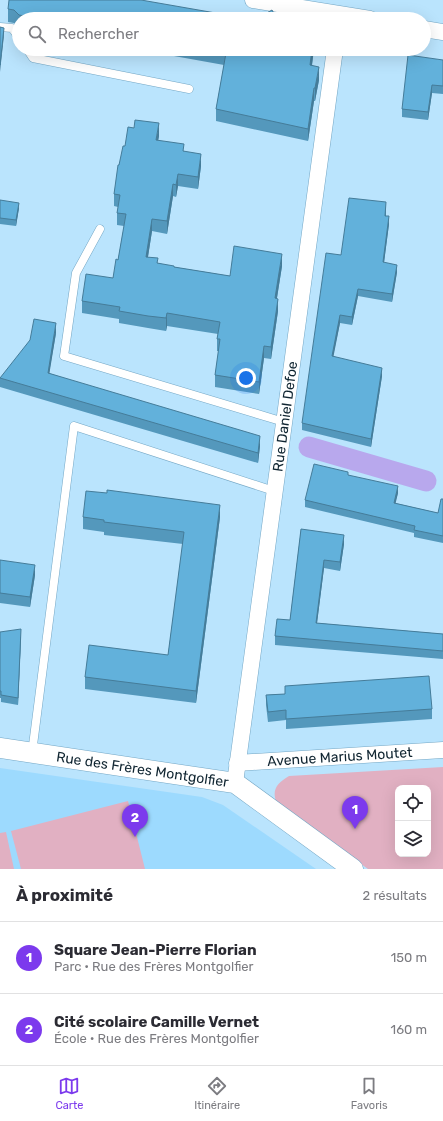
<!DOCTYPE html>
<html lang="fr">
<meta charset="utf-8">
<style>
body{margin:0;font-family:Rubik,sans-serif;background:#f2f2f3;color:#2b2b33}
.controls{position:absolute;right:12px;bottom:12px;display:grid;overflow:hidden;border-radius:8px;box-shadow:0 4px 16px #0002}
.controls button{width:36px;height:36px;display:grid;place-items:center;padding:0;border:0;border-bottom:1px solid #e1e1e2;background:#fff;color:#2b2b33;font:20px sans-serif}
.you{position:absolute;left:246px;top:378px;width:14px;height:14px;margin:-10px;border:3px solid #fff;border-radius:50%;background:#1a73e8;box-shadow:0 0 0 6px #1a73e833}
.badge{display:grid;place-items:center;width:26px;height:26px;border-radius:50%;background:#7c3aed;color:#fff;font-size:13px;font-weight:700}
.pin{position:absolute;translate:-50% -33px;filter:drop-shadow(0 1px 2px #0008)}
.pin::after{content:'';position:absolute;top:21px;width:14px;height:12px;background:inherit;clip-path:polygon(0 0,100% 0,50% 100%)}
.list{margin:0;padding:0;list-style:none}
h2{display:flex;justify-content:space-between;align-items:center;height:52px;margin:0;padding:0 16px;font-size:17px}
h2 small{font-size:13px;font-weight:400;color:#7c7c81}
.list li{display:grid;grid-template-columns:26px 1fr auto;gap:12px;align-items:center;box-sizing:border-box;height:72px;padding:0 16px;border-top:1px solid #e1e1e2}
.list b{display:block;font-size:15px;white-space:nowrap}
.list p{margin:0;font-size:13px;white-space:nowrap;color:#7c7c81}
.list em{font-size:13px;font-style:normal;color:#7c7c81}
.icon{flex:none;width:22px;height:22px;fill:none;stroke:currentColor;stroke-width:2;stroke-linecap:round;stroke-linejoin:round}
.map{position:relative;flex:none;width:443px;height:869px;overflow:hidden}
.search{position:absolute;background:#fff;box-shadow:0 4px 16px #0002;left:12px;right:12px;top:12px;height:44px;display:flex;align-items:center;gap:10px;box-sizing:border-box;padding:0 14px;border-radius:22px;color:#7c7c81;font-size:15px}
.sheet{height:196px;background:#fff}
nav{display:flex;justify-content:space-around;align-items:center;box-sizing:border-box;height:56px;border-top:1px solid #e1e1e2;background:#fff;font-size:11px;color:#7c7c81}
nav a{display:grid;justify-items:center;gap:2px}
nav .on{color:#7c3aed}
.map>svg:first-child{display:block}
</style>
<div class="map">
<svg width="443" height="869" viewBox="0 0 443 869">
<rect width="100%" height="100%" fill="#bae4fd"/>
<path fill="#9ddafe" d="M 0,768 L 202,797 L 223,805 L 316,869 L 0,869 Z"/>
<path fill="#e1b0c2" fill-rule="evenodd" d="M 443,767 L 443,869 L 368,869 L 277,804 C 271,790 277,783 289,776 ZM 398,788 L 428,788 L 428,854 L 398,854 Z
M 128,801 L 145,869 L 21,869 L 11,831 Z
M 6,832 L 14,869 L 0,869 L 0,833 Z"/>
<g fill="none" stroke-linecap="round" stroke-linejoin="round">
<path stroke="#b8a8ed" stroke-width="21" d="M 309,447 L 426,481"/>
<g stroke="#74a7c5" stroke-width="9">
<path id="service" d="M 0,27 L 12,28 L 19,38
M 27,49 L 33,58 L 189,89
M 100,229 L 76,273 L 64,356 L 284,422
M 32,753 L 74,426 L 274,491"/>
</g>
<g stroke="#74a7c5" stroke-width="17">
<g id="minor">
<path d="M 253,0 L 370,19"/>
<path d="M 424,29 L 443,32"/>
<path id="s1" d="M 237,763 L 443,750"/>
<path id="s2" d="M 235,783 L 335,49"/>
</g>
</g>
<g stroke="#74a7c5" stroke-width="21">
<g id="tertiary">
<path id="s3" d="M 0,748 L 235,783 L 353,869"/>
</g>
</g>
<use href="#service" stroke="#fff" stroke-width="8"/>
<use href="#minor" stroke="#fff" stroke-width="16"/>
<use href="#tertiary" stroke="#fff" stroke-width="20"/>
</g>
<path fill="#5498bc" d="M 8,9 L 250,19 L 277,19 L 19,19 L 19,28 L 14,23 L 8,22 Z
M 135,49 L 314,49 L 312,66 L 319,80 L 315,101 L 314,101 L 308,141 L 216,121 L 216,109 L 224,65 Z
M 443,60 L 443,94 L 432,93 L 428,120 L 402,117 L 402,109 Z
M 159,136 L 158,140 L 184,151 L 201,166 L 198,189 L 178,186 L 176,197 L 173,196 L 167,234 L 152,231 L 148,257 L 158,263 L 174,267 L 230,276 L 282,266 L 277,298 L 278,311 L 271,359 L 264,358 L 259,394 L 215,387 L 215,375 L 219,351 L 217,351 L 217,339 L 218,334 L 167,326 L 166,331 L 148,328 L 119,323 L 119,319 L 82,313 L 82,301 L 113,278 L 118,260 L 124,226 L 117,225 L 117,213 L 118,207 L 114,206 L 114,194 L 119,165 L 125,146 Z
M 0,200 L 19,208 L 16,226 L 0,224 Z
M 386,210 L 386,216 L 389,224 L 384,263 L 397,272 L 392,302 L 358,296 L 352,325 L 340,323 L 333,356 L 382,376 L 371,447 L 302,430 L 302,423 L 341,255 Z
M 56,333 L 49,373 L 260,446 L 258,463 L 0,387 L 0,378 Z
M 348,475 L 398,493 L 395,503 L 438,513 L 443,499 L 443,543 L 414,537 L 414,533 L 305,507 L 305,500 Z
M 83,517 L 220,517 L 196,703 L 85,689 L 85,677 L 168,655 L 183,544 L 104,535 L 104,532 L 83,529 Z
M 301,529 L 344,544 L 340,571 L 324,568 L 317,623 L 443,634 L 443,659 L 275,645 L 275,636 L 290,620 Z
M 0,560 L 35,575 L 30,607 L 0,603 Z
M 0,632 L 21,637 L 18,705 L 1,702 L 1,698 L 0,698 Z
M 285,686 L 432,709 L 432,719 L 286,729 L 286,720 L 268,722 L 266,705 L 266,695 L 285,694 Z"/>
<path fill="#457c99" d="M 4,28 L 4,35 L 0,72 L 0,65 Z
M 312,49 L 314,49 L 310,78 L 310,65 Z
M 319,67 L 319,80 L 315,101 L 315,88 Z
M 432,85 L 432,93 L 428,120 L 428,112 Z
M 314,88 L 314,101 L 308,141 L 308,129 Z
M 159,123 L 159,136 L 156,152 L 156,140 Z
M 201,154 L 201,166 L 198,189 L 198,177 Z
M 178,174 L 178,186 L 176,197 L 176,185 Z
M 173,184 L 173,196 L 167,234 L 167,221 Z
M 386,202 L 386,210 L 385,224 L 385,216 Z
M 19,203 L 19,208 L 16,226 L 16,220 Z
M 389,216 L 389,224 L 383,270 L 383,262 Z
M 152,219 L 152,231 L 146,269 L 146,257 Z
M 282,254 L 282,266 L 275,310 L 275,298 Z
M 397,265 L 397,272 L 392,302 L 392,294 Z
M 358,289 L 358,296 L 352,325 L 352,317 Z
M 278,299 L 278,311 L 271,359 L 271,347 Z
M 167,313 L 167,326 L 166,331 L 166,318 Z
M 340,315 L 340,323 L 332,364 L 332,356 Z
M 56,323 L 56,333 L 48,382 L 48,373 Z
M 264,346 L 264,358 L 259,394 L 259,382 Z
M 382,368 L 382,376 L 371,447 L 371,439 Z
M 260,436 L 260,446 L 258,463 L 258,453 Z
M 398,486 L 398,493 L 394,510 L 394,503 Z
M 220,505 L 220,517 L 196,703 L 196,691 Z
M 344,535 L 344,544 L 340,571 L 340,562 Z
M 324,560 L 324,568 L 316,631 L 316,623 Z
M 35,565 L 35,575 L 30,607 L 30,597 Z
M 21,629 L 21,637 L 18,705 L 18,698 Z"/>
<path fill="#62b1db" stroke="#457c99" d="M 9,0 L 141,0 L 250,19 L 250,13 L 263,15 L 272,10 L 277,19 L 40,19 L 19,15 L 14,10 L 8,9 Z
M 0,27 L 4,28 L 0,65 Z
M 205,49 L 312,49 L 310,65 L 319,67 L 315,88 L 314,88 L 308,129 L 216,109 L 226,53 Z
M 408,55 L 443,60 L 443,86 L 432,85 L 428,112 L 402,109 Z
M 135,120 L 159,123 L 156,140 L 184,144 L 183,151 L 201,154 L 198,177 L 178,174 L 176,185 L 173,184 L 167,221 L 152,219 L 146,257 L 158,258 L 157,263 L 174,266 L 174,267 L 230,276 L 234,246 L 282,254 L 275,298 L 278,299 L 271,347 L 264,346 L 259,382 L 215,375 L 220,339 L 217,339 L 220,322 L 167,313 L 166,318 L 148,316 L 119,311 L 120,307 L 82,301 L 86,274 L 113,278 L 116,259 L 118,260 L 126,214 L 117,213 L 120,195 L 114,194 L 118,165 L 119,165 L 123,146 L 125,146 L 128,127 L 134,128 Z
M 349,198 L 386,202 L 385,216 L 389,216 L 383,262 L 397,265 L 392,294 L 358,289 L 352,317 L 340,315 L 332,356 L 382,368 L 371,439 L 302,423 L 326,253 L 341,255 Z
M 0,200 L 19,203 L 16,220 L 0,218 Z
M 34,319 L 56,323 L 48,373 L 260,436 L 258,453 L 0,378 L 30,340 Z
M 314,464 L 348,472 L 348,475 L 398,486 L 394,503 L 438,513 L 441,499 L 443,499 L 443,536 L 414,530 L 415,526 L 305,500 Z
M 107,490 L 220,505 L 196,691 L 85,677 L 89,645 L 168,655 L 184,532 L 104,522 L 104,520 L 83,517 L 86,491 L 107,493 Z
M 301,529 L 344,535 L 340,562 L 324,560 L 316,623 L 443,634 L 443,651 L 275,636 L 277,619 L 290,620 Z
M 0,560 L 35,565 L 30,597 L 0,593 Z
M 21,629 L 18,698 L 1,695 L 1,691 L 0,691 L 0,632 Z
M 429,676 L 432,709 L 286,719 L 286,710 L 268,712 L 266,695 L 285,694 L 285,686 Z"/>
<g text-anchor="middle" stroke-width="3" stroke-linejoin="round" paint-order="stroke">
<g font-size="14" fill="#102531" stroke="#fefefe">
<text dy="5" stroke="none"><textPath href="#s2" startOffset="370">Rue Daniel Defoe</textPath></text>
<text dy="5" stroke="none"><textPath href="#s1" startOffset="103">Avenue Marius Moutet</textPath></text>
<text dy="5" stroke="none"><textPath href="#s3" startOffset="144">Rue des Frères Montgolfier</textPath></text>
</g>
</g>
</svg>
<div class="controls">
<button><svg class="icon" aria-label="locate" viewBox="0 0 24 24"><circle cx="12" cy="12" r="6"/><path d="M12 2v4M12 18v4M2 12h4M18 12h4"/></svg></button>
<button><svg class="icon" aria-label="layers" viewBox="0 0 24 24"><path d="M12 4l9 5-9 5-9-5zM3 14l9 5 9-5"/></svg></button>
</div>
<div class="you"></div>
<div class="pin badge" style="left:355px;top:829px">1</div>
<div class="pin badge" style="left:135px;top:837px">2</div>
<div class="search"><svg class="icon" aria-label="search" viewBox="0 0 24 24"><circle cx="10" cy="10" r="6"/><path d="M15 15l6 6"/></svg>Rechercher</div>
</div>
<section class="sheet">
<h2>À proximité<small>2 résultats</small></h2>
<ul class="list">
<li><span class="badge">1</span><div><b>Square Jean-Pierre Florian</b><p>Parc · Rue des Frères Montgolfier</p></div><em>150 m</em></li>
<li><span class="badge">2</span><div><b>Cité scolaire Camille Vernet</b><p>École · Rue des Frères Montgolfier</p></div><em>160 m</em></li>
</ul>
</section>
<nav>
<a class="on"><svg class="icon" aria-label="map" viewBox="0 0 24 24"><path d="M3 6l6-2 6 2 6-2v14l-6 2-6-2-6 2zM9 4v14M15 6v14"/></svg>Carte</a>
<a><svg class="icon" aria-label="directions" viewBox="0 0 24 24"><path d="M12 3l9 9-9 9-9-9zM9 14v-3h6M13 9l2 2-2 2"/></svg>Itinéraire</a>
<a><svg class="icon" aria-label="saved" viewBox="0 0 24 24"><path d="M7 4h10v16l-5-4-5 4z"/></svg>Favoris</a>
</nav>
